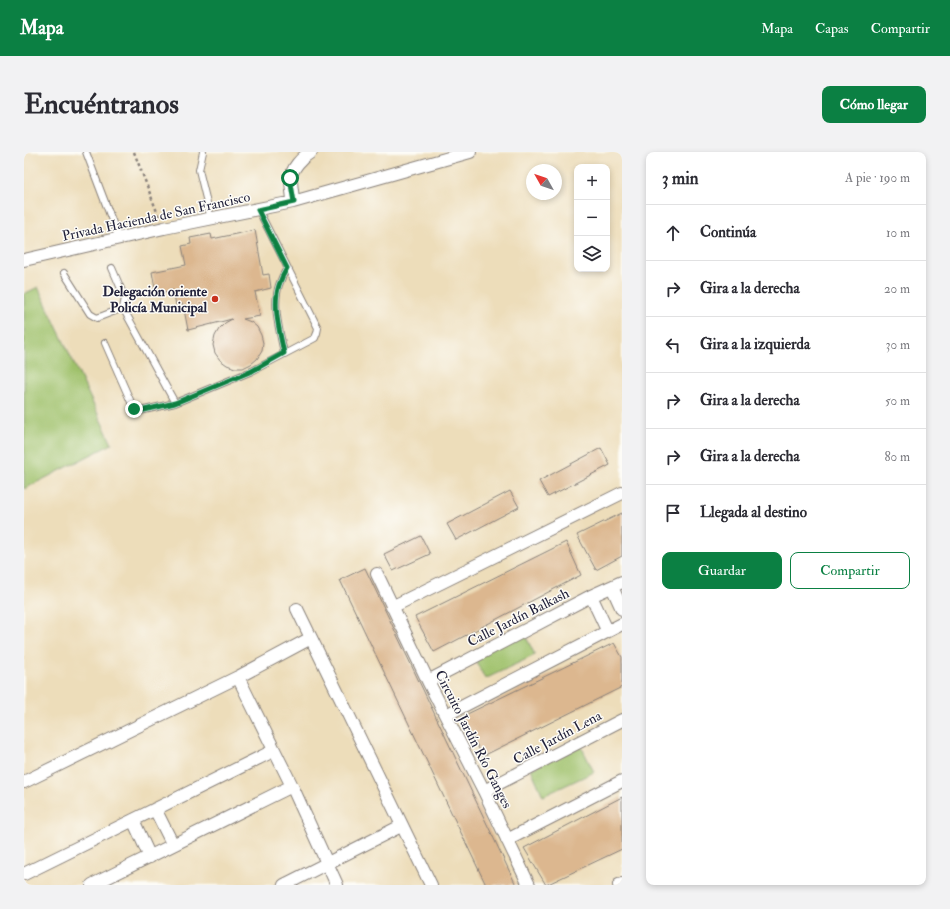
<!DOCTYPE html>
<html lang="es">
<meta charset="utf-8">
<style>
body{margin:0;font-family:"IM FELL Double Pica",serif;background:#f2f2f3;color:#2b2b33}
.controls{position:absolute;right:12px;top:12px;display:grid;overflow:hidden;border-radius:8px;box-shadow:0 2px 6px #0003}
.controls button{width:36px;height:36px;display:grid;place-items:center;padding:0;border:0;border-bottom:1px solid #e1e1e2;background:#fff;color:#2b2b33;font:20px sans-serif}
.compass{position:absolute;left:502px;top:12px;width:36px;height:36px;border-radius:50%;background:#fff;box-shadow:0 2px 6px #0003;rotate:310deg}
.stop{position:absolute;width:12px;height:12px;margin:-9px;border:3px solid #0b8043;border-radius:50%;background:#fff}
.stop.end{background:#0b8043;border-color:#fff;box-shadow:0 1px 4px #0008}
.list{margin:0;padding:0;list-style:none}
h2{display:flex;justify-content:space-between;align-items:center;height:52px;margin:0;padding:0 16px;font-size:17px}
h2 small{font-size:13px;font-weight:400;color:#7c7c81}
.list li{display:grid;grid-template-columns:26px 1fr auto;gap:12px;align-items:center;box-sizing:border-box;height:56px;padding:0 16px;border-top:1px solid #e1e1e2}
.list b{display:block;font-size:15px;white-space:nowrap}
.list em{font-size:13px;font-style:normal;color:#7c7c81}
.actions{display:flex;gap:8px;padding:12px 16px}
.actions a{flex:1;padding:9px 0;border:1px solid #0b8043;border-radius:8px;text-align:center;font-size:14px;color:#0b8043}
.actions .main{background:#0b8043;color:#fff}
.icon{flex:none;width:22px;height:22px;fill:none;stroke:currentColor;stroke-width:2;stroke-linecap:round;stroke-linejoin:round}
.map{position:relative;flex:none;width:598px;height:733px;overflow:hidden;border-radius:8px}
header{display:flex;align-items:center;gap:24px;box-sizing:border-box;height:56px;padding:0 20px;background:#0b8043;color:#fff}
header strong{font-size:19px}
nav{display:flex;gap:22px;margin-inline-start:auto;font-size:14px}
.intro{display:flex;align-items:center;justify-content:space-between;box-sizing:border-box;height:96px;padding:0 24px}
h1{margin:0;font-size:28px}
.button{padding:10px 18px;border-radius:8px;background:#0b8043;color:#fff;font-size:14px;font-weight:700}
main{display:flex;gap:24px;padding:0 24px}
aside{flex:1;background:#fff;border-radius:8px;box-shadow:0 2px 6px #0003}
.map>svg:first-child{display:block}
</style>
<header>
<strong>Mapa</strong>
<nav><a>Mapa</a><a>Capas</a><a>Compartir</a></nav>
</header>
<div class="intro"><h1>Encuéntranos</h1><a class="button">Cómo llegar</a></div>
<main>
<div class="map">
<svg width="598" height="733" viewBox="0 0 598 733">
<rect width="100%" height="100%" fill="#fdfcf7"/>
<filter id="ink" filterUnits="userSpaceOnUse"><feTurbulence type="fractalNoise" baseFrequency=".025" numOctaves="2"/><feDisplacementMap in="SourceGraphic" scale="8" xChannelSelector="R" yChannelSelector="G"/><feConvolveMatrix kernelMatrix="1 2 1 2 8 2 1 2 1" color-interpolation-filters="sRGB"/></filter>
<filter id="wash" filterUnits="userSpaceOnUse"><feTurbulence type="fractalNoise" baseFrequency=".012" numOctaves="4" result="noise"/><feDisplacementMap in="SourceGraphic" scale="16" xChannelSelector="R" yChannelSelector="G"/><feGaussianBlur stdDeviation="0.9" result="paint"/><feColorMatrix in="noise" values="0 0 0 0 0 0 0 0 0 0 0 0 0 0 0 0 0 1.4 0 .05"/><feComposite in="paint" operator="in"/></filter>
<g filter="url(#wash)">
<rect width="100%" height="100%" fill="#edddba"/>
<path fill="#9fc16a" stroke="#607252" d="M 14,135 L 88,292 L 0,337 L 0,142 Z
M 498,477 L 511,503 L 461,527 L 448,501 Z
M 557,594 L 570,620 L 519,644 L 507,617 Z"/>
<g id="blocks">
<path fill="#dcb78f" d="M 231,78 L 239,123 L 245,122 L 247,136 L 231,140 L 236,164 L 219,167 L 227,170 L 233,175 L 237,183 L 239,191 L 238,199 L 233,207 L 227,212 L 219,216 L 211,216 L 203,213 L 196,208 L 191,201 L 189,193 L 191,184 L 195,177 L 201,171 L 208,167 L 164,178 L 159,152 L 152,153 L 149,138 L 132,142 L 128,120 L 162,113 L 158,94 L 167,92 L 166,86 L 187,82 L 188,87 Z
M 577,296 L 586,313 L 524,345 L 515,329 Z
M 486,339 L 495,355 L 432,388 L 423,372 Z
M 598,361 L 598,404 L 572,418 L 553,383 Z
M 397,384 L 406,402 L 369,419 L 360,402 Z
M 542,390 L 557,423 L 410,500 L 391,465 Z
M 341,416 L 492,733 L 462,733 L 316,428 Z
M 590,491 L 598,505 L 598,535 L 459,604 L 437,565 Z
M 598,645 L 598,697 L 522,733 L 500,696 Z"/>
</g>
</g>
<g filter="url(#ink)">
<use href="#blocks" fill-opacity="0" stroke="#88807a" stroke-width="1"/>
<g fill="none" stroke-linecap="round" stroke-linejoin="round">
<g stroke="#88807a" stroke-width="8">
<path id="service" d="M 62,0 L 95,87
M 179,0 L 175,18 L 187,67
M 40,121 L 66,162 L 73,166 L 99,156 L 101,146 L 88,116
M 99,156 L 151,251
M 81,191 L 110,257 L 116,259 L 151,251 L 228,219 L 291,186 L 293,181 L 294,176 L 234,57
M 260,201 C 256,180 248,154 255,133 C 257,127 260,121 263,116"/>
</g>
<g stroke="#88807a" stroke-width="14">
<path id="minor" d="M 269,50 C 269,43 267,35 267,27 C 267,17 278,5 287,0
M 0,108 L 140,76 L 269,50 L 446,0
M 353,422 L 404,529 L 460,639 L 505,733
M 588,435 L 598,457
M 567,444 L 583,478
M 368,455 L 598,341
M 273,457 L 407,733
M 214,525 L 268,634 L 313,733
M 404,529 L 567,444 L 598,430
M 422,563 L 598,472
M 0,630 L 214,525 L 287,486
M 460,639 L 598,568
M 131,657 L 149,693
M 109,668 L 126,705
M 483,688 L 598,629
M 0,722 L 249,599
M 68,733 L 268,634
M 260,733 L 377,674
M 595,733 L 598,732"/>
</g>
<path stroke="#88807a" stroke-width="2.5" stroke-dasharray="3 3" stroke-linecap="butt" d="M 110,0 L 135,65"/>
<use href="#service" stroke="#fff" stroke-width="6"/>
<use href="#minor" stroke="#fff" stroke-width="12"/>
</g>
</g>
<g fill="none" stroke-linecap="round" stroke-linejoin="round" filter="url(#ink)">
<path stroke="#0b8043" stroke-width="5" d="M 110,257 L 116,259 L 151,251 L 228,219 L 260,201 C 256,180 248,154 255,133 C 257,127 260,121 263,116 L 234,58 L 270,50 L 266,26"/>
</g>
<circle fill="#c8321e" stroke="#fdfcf7" stroke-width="1.5" cx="191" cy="147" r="4"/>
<g text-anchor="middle" stroke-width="3" stroke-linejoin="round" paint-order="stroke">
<g font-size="14" fill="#22223b" stroke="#fdfcf7">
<text transform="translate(132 64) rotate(-12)" y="5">Privada Hacienda de San Francisco</text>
<text transform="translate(494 465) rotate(-27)" y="5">Calle Jardín Balkash</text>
<text transform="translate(533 585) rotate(-28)" y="5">Calle Jardín Lena</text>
<text transform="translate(450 587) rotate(63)" y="5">Circuito Jardín Río Ganges</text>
</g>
<g font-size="14" font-weight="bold" fill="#22223b" stroke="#fdfcf7" text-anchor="end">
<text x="183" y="144">Delegación oriente<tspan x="183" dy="16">Policía Municipal</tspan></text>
</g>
</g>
</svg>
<div class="controls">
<button>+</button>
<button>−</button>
<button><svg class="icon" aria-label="layers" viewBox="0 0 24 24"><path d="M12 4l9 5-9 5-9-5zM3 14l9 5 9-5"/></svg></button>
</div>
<svg class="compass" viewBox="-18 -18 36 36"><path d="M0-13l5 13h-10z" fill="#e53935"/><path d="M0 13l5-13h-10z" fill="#7c7c81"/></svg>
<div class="stop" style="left:266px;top:26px"></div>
<div class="stop end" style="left:110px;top:257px"></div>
</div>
<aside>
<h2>3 min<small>A pie · 190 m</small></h2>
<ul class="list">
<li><svg class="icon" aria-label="ahead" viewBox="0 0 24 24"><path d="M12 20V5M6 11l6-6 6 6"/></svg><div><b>Continúa</b></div><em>10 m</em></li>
<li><svg class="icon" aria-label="right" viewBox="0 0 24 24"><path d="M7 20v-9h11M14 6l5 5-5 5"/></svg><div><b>Gira a la derecha</b></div><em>20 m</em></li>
<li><svg class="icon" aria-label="left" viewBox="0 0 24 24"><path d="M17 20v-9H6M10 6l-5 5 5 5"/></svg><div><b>Gira a la izquierda</b></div><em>30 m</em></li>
<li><svg class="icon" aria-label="right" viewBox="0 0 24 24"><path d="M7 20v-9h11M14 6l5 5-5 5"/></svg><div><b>Gira a la derecha</b></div><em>50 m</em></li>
<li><svg class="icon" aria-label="right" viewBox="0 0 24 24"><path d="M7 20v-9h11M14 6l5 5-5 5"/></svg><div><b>Gira a la derecha</b></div><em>80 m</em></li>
<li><svg class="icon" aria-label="arrive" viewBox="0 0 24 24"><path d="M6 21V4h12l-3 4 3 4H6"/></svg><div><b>Llegada al destino</b></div></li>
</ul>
<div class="actions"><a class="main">Guardar</a><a>Compartir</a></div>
</aside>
</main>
